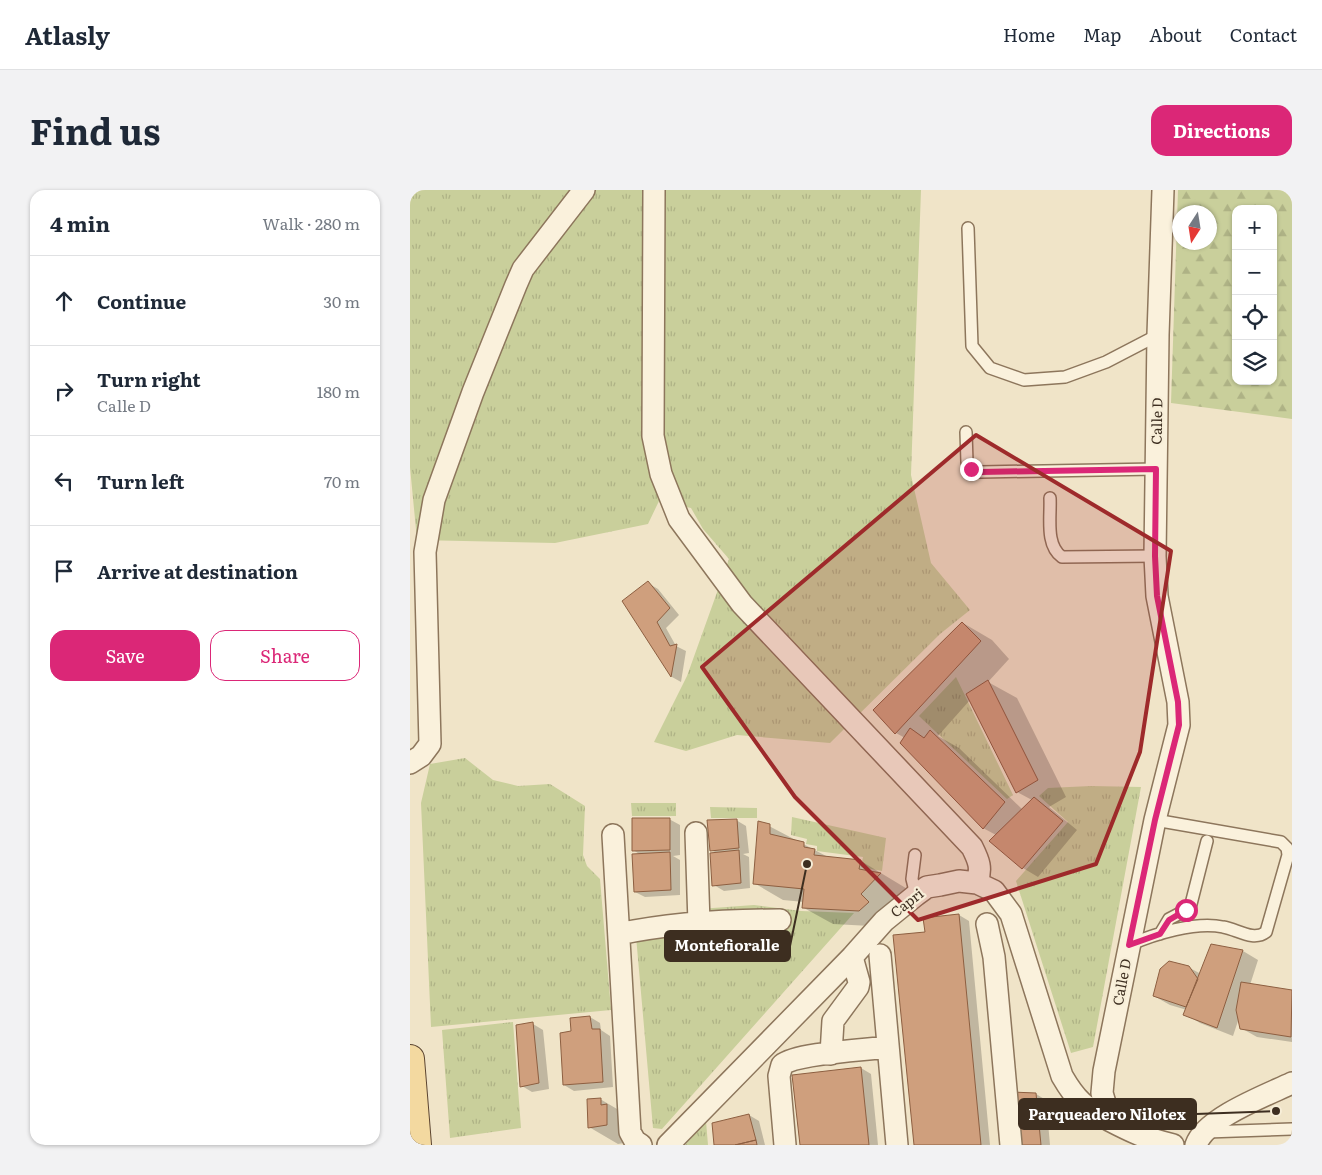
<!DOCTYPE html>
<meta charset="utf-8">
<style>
body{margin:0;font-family:Literata,serif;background:#f2f2f3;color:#1f2937}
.controls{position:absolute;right:15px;top:15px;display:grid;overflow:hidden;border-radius:10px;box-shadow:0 1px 4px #0004}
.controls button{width:45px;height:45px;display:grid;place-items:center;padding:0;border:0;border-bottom:1px solid #e0e1e3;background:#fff;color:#1f2937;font:25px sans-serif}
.compass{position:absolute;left:762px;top:15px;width:45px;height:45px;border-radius:50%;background:#fff;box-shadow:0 1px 4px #0004;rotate:192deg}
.stop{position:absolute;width:15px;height:15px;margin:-11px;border:4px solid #db2777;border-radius:50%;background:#fff}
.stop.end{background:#db2777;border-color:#fff;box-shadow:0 1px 5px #0008}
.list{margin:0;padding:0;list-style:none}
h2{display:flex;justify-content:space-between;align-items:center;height:65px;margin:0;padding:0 20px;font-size:21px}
h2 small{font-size:16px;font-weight:400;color:#747a83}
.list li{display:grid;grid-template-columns:32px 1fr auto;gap:15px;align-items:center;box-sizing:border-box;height:90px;padding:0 20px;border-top:1px solid #e0e1e3}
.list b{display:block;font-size:19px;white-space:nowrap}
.list p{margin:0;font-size:16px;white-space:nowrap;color:#747a83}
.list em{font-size:16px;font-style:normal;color:#747a83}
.actions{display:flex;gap:10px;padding:15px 20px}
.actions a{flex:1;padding:11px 0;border:1px solid #db2777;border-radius:15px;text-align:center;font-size:18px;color:#db2777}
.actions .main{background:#db2777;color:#fff}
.icon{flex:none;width:28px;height:28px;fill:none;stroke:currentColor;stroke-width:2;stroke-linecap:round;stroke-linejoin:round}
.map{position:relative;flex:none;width:882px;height:955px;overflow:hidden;border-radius:15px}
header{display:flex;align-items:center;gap:30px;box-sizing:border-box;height:70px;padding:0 25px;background:#fff;border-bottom:1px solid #e0e1e3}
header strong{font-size:24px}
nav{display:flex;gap:28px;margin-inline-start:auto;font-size:18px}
.intro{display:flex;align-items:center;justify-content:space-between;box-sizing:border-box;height:120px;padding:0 30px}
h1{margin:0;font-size:35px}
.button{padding:12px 22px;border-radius:15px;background:#db2777;color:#fff;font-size:18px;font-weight:700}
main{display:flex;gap:30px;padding:0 30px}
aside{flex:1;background:#fff;border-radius:15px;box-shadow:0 1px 4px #0004}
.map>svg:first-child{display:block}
</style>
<header>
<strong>Atlasly</strong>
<nav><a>Home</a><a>Map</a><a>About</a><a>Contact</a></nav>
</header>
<div class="intro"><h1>Find us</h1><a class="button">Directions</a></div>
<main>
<aside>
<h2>4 min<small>Walk · 280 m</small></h2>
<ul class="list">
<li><svg class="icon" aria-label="ahead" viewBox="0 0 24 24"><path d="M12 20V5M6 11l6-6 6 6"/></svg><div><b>Continue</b></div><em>30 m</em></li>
<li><svg class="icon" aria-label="right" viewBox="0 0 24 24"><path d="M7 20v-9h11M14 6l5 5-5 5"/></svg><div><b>Turn right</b><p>Calle D</p></div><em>180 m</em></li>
<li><svg class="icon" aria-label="left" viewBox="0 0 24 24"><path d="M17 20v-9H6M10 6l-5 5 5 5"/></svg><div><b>Turn left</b></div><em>70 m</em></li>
<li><svg class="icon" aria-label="arrive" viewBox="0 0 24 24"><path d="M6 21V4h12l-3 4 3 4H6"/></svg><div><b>Arrive at destination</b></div></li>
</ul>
<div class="actions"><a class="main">Save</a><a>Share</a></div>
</aside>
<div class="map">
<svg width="882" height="955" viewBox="0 0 882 955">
<defs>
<pattern id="grass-tufts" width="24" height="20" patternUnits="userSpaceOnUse" patternTransform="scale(1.25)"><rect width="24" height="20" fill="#c9cf9b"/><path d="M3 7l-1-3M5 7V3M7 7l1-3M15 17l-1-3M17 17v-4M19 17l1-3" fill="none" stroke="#aeb285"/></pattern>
<pattern id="forest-firs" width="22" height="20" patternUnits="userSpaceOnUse" patternTransform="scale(1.25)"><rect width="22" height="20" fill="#c9cf9b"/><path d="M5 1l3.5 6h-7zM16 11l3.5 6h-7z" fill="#aeb285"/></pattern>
</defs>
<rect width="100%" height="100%" fill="#f0e4c8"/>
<path fill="url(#grass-tufts)" d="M 0,0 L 511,0 L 501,285 L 521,373 L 560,420 L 530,444 L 420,553 L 327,545 L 276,561 L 244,552 L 277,486 L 319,369 L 293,339 L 281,318 L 249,311 L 238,334 L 145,353 L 7,350 L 0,277 Z
M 546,487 L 603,605 L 597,609 L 509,526 Z
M 55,568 L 83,590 L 108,596 L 140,594 L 175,616 L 173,665 L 177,676 L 190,689 L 201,820 L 21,837 L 11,613 L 20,574 Z
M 681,596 L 731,597 L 683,857 L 661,863 L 606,691 L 658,632 L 629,606 L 638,598 Z
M 221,613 L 266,613 L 266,626 L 222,626 Z
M 300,617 L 347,618 L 347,628 L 301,628 Z
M 382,627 L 476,648 L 472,681 L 451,677 L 453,667 L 407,661 L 407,656 L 396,654 L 397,649 L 381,645 Z
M 344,715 L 391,721 L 444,723 L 252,939 L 243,938 L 225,735 L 289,719 Z
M 103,832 L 111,938 L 40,948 L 32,840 Z
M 296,931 L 298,955 L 275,955 Z"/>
<path fill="url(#forest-firs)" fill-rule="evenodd" d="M 768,0 L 882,0 L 882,229 L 761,213 ZM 826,19 L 863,19 L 863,191 L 826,191 ZM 769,22 L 799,22 L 799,52 L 769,52 Z"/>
<path fill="#0003" fill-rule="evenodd" d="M 238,393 L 248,399 L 269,425 L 256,438 L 266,456 L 276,461 L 271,492 L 262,487 L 214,411 Z
M 553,433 L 582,450 L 599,469 L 578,492 L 607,508 L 656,607 L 639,617 L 667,640 L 628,687 L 613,678 L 586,645 L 573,638 L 495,548 L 486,543 ZM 560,510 L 607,602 L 622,610 L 613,620 L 549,558 L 528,546 Z
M 259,629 L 270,635 L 270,665 L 263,666 L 270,670 L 270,705 L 235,707 L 225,702 L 231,665 L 223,660 Z
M 326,630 L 336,636 L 339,663 L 333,664 L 339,667 L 340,698 L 314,701 L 304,695 L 307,663 L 301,660 Z
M 359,636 L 418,667 L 451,671 L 499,700 L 479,737 L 423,734 L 394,718 L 394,712 L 373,710 L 344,693 Z
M 549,725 L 559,731 L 580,955 L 505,955 L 517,743 L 515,730 Z
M 802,755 L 833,761 L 848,770 L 840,795 L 882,801 L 882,852 L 847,847 L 831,838 L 829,828 L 823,846 L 790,833 L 775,824 L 777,820 L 760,815 L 744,806 L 778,777 L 791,784 Z
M 180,827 L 190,833 L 191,840 L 200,846 L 203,897 L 164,901 L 154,895 L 162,842 Z
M 123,834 L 133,840 L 139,899 L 122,902 L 112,896 Z
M 451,878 L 461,884 L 468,955 L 391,955 Z
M 626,904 L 636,910 L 640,955 L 606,955 Z
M 190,909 L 219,926 L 226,951 L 208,954 L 179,937 Z
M 339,925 L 349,931 L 355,955 L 305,955 Z"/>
<path fill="#cf9f7d" stroke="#8d5f41" d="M 238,391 L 260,418 L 247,432 L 260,456 L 267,454 L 261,487 L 212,411 Z
M 552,432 L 571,451 L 485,544 L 463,520 Z
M 578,490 L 628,590 L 606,603 L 556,504 Z
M 500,538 L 514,548 L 520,540 L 595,612 L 573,639 L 490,553 Z
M 624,607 L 653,631 L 612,679 L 579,651 Z
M 222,628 L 260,628 L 260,660 L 222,661 Z
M 327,629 L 329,658 L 300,661 L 297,630 Z
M 348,631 L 360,634 L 360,644 L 394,652 L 394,657 L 405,659 L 404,665 L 451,670 L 449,679 L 471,683 L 451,704 L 459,712 L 449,721 L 392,718 L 394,699 L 343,694 Z
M 329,660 L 331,693 L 302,696 L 300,663 Z
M 260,662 L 261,700 L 224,702 L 222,664 Z
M 549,724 L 571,955 L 504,955 L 483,745 L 515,742 L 513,728 Z
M 801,754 L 833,760 L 807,838 L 773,825 Z
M 759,771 L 779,776 L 788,789 L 776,817 L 743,806 L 750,779 Z
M 831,792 L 882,800 L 881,847 L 830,839 L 826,820 Z
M 180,826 L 182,839 L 190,839 L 193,892 L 153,895 L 150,843 L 161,841 L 160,828 Z
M 123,832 L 129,893 L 110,897 L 106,835 Z
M 451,877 L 459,955 L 390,955 L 382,885 Z
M 601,902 L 626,903 L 631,955 L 605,955 Z
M 191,908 L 191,915 L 197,914 L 197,935 L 178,938 L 177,909 Z
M 339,924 L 346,950 L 325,955 L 304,955 L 302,933 Z
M 346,950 L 347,955 L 325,955 Z"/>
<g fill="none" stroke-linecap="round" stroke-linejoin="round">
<g stroke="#8d765c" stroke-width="14">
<path id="service" d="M 558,38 L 562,156 L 580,178 L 614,190 L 655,187 L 696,172 L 748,145
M 556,242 L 557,272 L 561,279 L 571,282 L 746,279
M 640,308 C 641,327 635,355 652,367 L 745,366
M 505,665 L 502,689 L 506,705
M 750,744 L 759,729 L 780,718 L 797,651
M 719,755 C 744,744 786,731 813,737 C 827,739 843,752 856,742 L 878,665 L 877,658 L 871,652 L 745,630
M 797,942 L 882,939"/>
</g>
<g stroke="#8d765c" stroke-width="24">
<path id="minor" d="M 244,0 L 243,246 L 251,284 L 269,329 L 332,414 L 562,657 C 569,671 572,678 567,693
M 0,573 L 11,566 L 20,554 L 15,362 L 24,310 L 63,202 L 106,95 L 113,79 L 174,0
M 286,643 L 289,733
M 203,645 L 220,942 L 225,951 L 231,955
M 577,734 L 584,767 L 601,955
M 209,744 C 261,733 317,730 370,730
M 470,765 L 487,955
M 421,864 L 423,831 L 448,797 L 449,792 L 442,767
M 700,930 L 692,903 L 694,881 L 745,630 L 769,535 L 768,512 L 747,406 L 745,366 L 748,145 L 753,0
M 258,955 L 442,767 L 474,731 L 506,705 L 517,697 L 530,695 L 549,691 L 567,693 L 584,701 L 601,724 L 652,886 C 667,912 674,916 699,930 C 724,943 735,948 763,955
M 375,955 L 369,886 L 372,875 C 386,863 456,860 478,857
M 786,955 C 795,928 857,905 882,893"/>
</g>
<g stroke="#5b4430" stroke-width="30">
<path id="primary" d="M 0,869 L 7,955"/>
</g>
<use href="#service" stroke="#faf1dc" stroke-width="11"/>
<use href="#minor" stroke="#faf1dc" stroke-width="21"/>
<use href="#primary" stroke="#f3d9a0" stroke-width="28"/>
</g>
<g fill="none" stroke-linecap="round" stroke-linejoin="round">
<path stroke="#db2777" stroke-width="6" d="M 561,279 L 571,282 L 746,279 L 745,366 L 747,406 L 768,512 L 769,535 L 745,630 L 719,755 L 750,744 L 759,730 L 776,720"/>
</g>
<path fill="#9e2a2b" fill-opacity="0.2" stroke="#9e2a2b" stroke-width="4" stroke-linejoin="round" d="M 566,245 L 761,361 L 730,562 L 686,674 L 508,730 L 385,607 L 292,477 Z"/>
<g text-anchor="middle" stroke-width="4.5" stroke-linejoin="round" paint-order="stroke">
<g font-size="14" fill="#3d2e20" stroke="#f7eed8">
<text transform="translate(747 231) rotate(-89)" y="5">Calle D</text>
<text transform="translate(497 713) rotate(-38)" y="5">Capri</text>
<text transform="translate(712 792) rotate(-79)" y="5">Calle D</text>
</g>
</g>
<path fill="none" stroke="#3d2e20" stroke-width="2" d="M397 674L380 756M866 921L786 924"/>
<g fill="#3d2e20" stroke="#f7eed8" stroke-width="2">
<circle cx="397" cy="674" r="5"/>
<circle cx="866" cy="921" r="5"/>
</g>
<g fill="#3d2e20" stroke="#3d2e20" stroke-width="2">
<rect x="255" y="741" width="125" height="30" rx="5"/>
<rect x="609" y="909" width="177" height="30" rx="5"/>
</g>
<g font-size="15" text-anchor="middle" font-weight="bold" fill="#fff">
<text x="317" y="761">Montefioralle</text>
<text x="697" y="930">Parqueadero Nilotex</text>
</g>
</svg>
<div class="controls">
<button>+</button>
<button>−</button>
<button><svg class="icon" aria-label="locate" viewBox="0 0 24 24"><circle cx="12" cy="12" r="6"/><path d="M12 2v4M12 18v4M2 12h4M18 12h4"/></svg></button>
<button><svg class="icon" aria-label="layers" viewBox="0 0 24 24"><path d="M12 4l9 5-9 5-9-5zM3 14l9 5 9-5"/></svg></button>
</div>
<svg class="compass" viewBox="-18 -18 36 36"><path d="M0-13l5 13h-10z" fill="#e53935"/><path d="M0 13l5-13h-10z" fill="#747a83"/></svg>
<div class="stop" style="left:776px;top:720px"></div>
<div class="stop end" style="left:561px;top:279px"></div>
</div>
</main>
